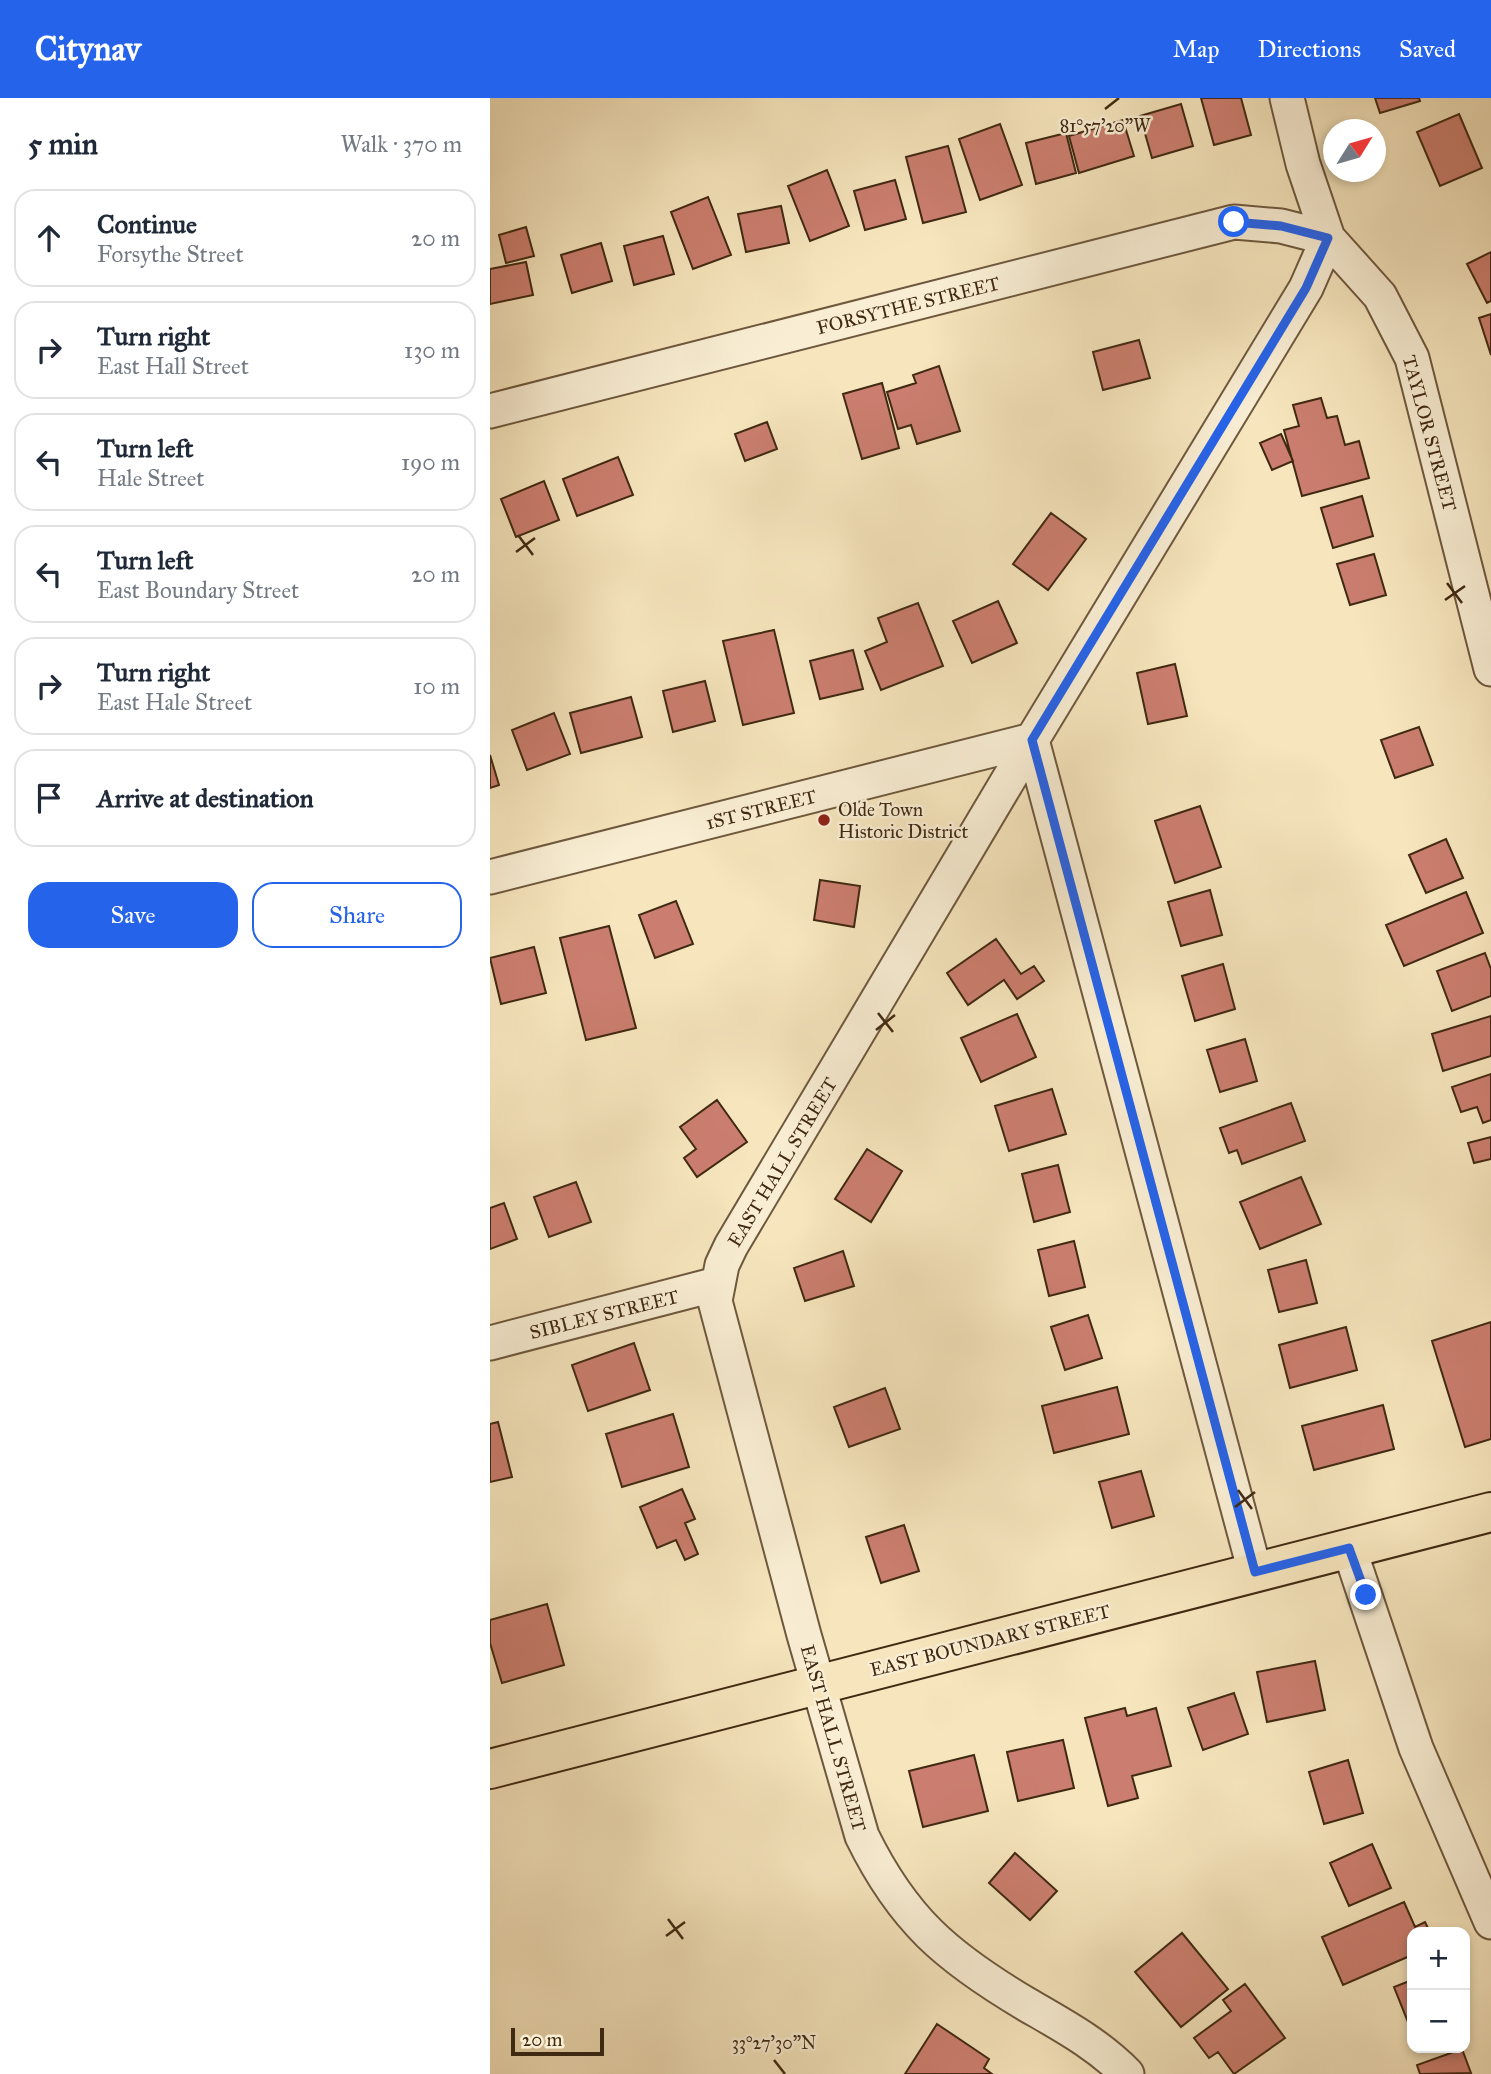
<!DOCTYPE html>
<meta charset="utf-8">
<style>
body{margin:0;font-family:"IM FELL Great Primer",serif;background:#f6f6f7;color:#1f2937}
.controls{position:absolute;right:21px;bottom:21px;display:grid;overflow:hidden;border-radius:14px;box-shadow:0 4px 10px #0003}
.controls button{width:63px;height:63px;display:grid;place-items:center;padding:0;border:0;border-bottom:2px solid #e0e1e3;background:#fff;color:#1f2937;font:35px sans-serif}
.compass{position:absolute;left:833px;top:21px;width:63px;height:63px;border-radius:50%;background:#fff;box-shadow:0 4px 10px #0003;rotate:53deg}
.scale{position:absolute;left:21px;bottom:18px;width:93px;box-sizing:border-box;padding-left:7px;border:4px solid #402912;border-top:0;font-size:19px;line-height:24px;white-space:nowrap;color:#402912;-webkit-text-stroke:5px #f9eed4;paint-order:stroke}
.stop{position:absolute;width:21px;height:21px;margin:-16px;border:5px solid #2563eb;border-radius:50%;background:#fff}
.stop.end{background:#2563eb;border-color:#fff;box-shadow:0 2px 7px #0008}
.list{margin:0;padding:0;list-style:none}
h2{display:flex;justify-content:space-between;align-items:center;height:91px;margin:0;padding:0 28px;font-size:30px}
h2 small{font-size:23px;font-weight:400;color:#747a83}
.list li{display:grid;grid-template-columns:46px 1fr auto;gap:21px;align-items:center;box-sizing:border-box;height:98px;margin:0 14px 14px;padding:0 14px;border:2px solid #e0e1e3;border-radius:21px}
.list b{display:block;font-size:26px;white-space:nowrap}
.list p{margin:0;font-size:23px;white-space:nowrap;color:#747a83}
.list em{font-size:23px;font-style:normal;color:#747a83}
.actions{display:flex;gap:14px;padding:21px 28px}
.actions a{flex:1;padding:16px 0;border:2px solid #2563eb;border-radius:21px;text-align:center;font-size:24px;color:#2563eb}
.actions .main{background:#2563eb;color:#fff}
.icon{flex:none;width:38px;height:38px;fill:none;stroke:currentColor;stroke-width:2;stroke-linecap:round;stroke-linejoin:round}
.map{position:relative;flex:none;width:1001px;height:1976px;overflow:hidden}
header{display:flex;align-items:center;gap:42px;box-sizing:border-box;height:98px;padding:0 35px;background:#2563eb;color:#fff}
header strong{font-size:33px}
nav{display:flex;gap:38px;margin-inline-start:auto;font-size:24px}
main{display:flex}
aside{flex:1;background:#fff}
.map>svg:first-child{display:block}
</style>
<header>
<strong>Citynav</strong>
<nav><a>Map</a><a>Directions</a><a>Saved</a></nav>
</header>
<main>
<aside>
<h2>5 min<small>Walk · 370 m</small></h2>
<ul class="list">
<li><svg class="icon" aria-label="ahead" viewBox="0 0 24 24"><path d="M12 20V5M6 11l6-6 6 6"/></svg><div><b>Continue</b><p>Forsythe Street</p></div><em>20 m</em></li>
<li><svg class="icon" aria-label="right" viewBox="0 0 24 24"><path d="M7 20v-9h11M14 6l5 5-5 5"/></svg><div><b>Turn right</b><p>East Hall Street</p></div><em>130 m</em></li>
<li><svg class="icon" aria-label="left" viewBox="0 0 24 24"><path d="M17 20v-9H6M10 6l-5 5 5 5"/></svg><div><b>Turn left</b><p>Hale Street</p></div><em>190 m</em></li>
<li><svg class="icon" aria-label="left" viewBox="0 0 24 24"><path d="M17 20v-9H6M10 6l-5 5 5 5"/></svg><div><b>Turn left</b><p>East Boundary Street</p></div><em>20 m</em></li>
<li><svg class="icon" aria-label="right" viewBox="0 0 24 24"><path d="M7 20v-9h11M14 6l5 5-5 5"/></svg><div><b>Turn right</b><p>East Hale Street</p></div><em>10 m</em></li>
<li><svg class="icon" aria-label="arrive" viewBox="0 0 24 24"><path d="M6 21V4h12l-3 4 3 4H6"/></svg><div><b>Arrive at destination</b></div></li>
</ul>
<div class="actions"><a class="main">Save</a><a>Share</a></div>
</aside>
<div class="map">
<svg width="1001" height="1976" viewBox="0 0 1001 1976">
<rect width="100%" height="100%" fill="#f6e5bd"/>
<filter id="stains"><feTurbulence type="fractalNoise" baseFrequency=".00286" numOctaves="4"/><feColorMatrix values="0 0 0 0 .2 0 0 0 0 .09 0 0 0 0 .02 0 0 0 .5 -.17"/></filter>
<radialGradient id="worn" r=".72"><stop offset=".6" stop-color="#630" stop-opacity="0"/><stop offset="1" stop-color="#630" stop-opacity=".3"/></radialGradient>
<path fill="#cb7e6f" stroke="#402912" stroke-width="2" d="M 711,0 L 751,0 L 761,37 L 724,47 Z
M 885,0 L 929,0 L 930,3 L 890,15 Z
M 691,6 L 703,48 L 662,60 L 650,18 Z
M 969,16 L 992,70 L 950,88 L 927,34 Z
M 633,22 L 644,58 L 589,75 L 579,38 Z
M 510,26 L 532,87 L 490,102 L 469,41 Z
M 576,35 L 586,75 L 546,86 L 536,45 Z
M 458,48 L 476,114 L 433,125 L 416,59 Z
M 337,72 L 359,128 L 320,143 L 298,88 Z
M 405,82 L 416,121 L 375,132 L 364,93 Z
M 218,99 L 241,157 L 203,171 L 181,114 Z
M 291,108 L 299,145 L 256,154 L 248,116 Z
M 36,129 L 44,158 L 16,165 L 9,137 Z
M 173,138 L 184,176 L 144,187 L 134,148 Z
M 111,145 L 122,183 L 82,195 L 71,157 Z
M 1001,154 L 1001,203 L 997,205 L 977,166 Z
M 36,164 L 43,197 L 0,206 L 0,171 Z
M 1001,216 L 1001,257 L 989,220 Z
M 649,242 L 660,280 L 613,292 L 603,254 Z
M 449,268 L 470,333 L 427,346 L 421,327 L 408,331 L 397,294 L 426,285 L 423,277 Z
M 392,285 L 409,350 L 372,361 L 353,296 Z
M 831,300 L 837,320 L 847,318 L 855,347 L 869,343 L 879,380 L 812,398 L 794,332 L 809,328 L 803,307 Z
M 277,324 L 287,351 L 255,363 L 245,336 Z
M 791,336 L 803,363 L 782,372 L 770,345 Z
M 128,359 L 143,397 L 87,418 L 73,381 Z
M 54,383 L 69,422 L 26,439 L 11,401 Z
M 872,398 L 883,438 L 843,450 L 831,410 Z
M 561,415 L 596,441 L 558,492 L 523,466 Z
M 884,456 L 896,497 L 860,507 L 847,466 Z
M 508,503 L 527,545 L 482,565 L 463,523 Z
M 428,505 L 453,568 L 391,592 L 375,553 L 397,544 L 388,520 Z
M 284,532 L 304,615 L 253,627 L 233,543 Z
M 363,552 L 373,591 L 330,601 L 320,563 Z
M 685,566 L 697,618 L 658,626 L 647,575 Z
M 215,583 L 225,623 L 183,634 L 173,593 Z
M 141,599 L 152,639 L 91,655 L 80,615 Z
M 64,615 L 80,656 L 37,672 L 22,632 Z
M 929,629 L 943,667 L 905,680 L 891,642 Z
M 0,657 L 9,687 L 0,690 Z
M 710,708 L 731,769 L 685,785 L 665,723 Z
M 956,741 L 973,780 L 936,795 L 919,757 Z
M 330,782 L 370,788 L 364,829 L 324,822 Z
M 720,792 L 732,837 L 691,848 L 678,804 Z
M 976,794 L 993,835 L 914,868 L 896,827 Z
M 186,803 L 203,846 L 165,860 L 149,817 Z
M 119,828 L 146,930 L 96,942 L 70,840 Z
M 506,841 L 531,876 L 544,868 L 554,883 L 527,901 L 514,882 L 478,907 L 457,875 Z
M 44,849 L 56,895 L 11,906 L 0,860 Z
M 995,855 L 1001,871 L 1001,898 L 962,913 L 947,873 Z
M 733,866 L 745,911 L 705,923 L 692,878 Z
M 527,916 L 546,959 L 491,984 L 471,940 Z
M 1001,918 L 1001,958 L 953,973 L 942,936 Z
M 755,941 L 767,983 L 730,994 L 717,952 Z
M 1001,976 L 1001,1022 L 993,1025 L 987,1009 L 971,1014 L 962,989 Z
M 562,991 L 576,1036 L 519,1053 L 505,1008 Z
M 227,1002 L 257,1044 L 207,1079 L 194,1060 L 206,1051 L 190,1029 Z
M 801,1005 L 815,1043 L 752,1066 L 747,1052 L 739,1055 L 730,1030 Z
M 1001,1039 L 1001,1061 L 984,1065 L 978,1045 Z
M 377,1051 L 412,1073 L 381,1124 L 345,1101 Z
M 568,1067 L 580,1114 L 544,1124 L 532,1076 Z
M 811,1079 L 831,1126 L 770,1151 L 750,1104 Z
M 86,1084 L 101,1124 L 59,1139 L 44,1099 Z
M 14,1105 L 27,1141 L 0,1151 L 0,1110 Z
M 584,1143 L 595,1189 L 559,1198 L 548,1152 Z
M 353,1153 L 364,1188 L 315,1203 L 304,1170 Z
M 816,1162 L 827,1205 L 789,1214 L 778,1172 Z
M 598,1217 L 612,1260 L 575,1272 L 561,1229 Z
M 1001,1224 L 1001,1341 L 975,1349 L 942,1243 Z
M 856,1229 L 867,1272 L 800,1290 L 789,1247 Z
M 144,1245 L 160,1292 L 98,1313 L 82,1267 Z
M 627,1289 L 639,1336 L 564,1355 L 552,1308 Z
M 395,1290 L 410,1331 L 359,1349 L 344,1309 Z
M 893,1307 L 904,1351 L 824,1372 L 812,1328 Z
M 183,1316 L 199,1369 L 132,1389 L 116,1336 Z
M 8,1324 L 22,1379 L 0,1384 L 0,1326 Z
M 651,1373 L 664,1418 L 622,1430 L 609,1384 Z
M 192,1391 L 205,1421 L 195,1425 L 208,1456 L 195,1462 L 186,1442 L 167,1450 L 150,1409 Z
M 414,1427 L 429,1473 L 391,1485 L 376,1439 Z
M 57,1506 L 74,1567 L 12,1585 L 0,1545 L 0,1522 Z
M 825,1563 L 835,1612 L 777,1624 L 767,1574 Z
M 744,1595 L 758,1636 L 713,1652 L 698,1610 Z
M 635,1610 L 637,1618 L 666,1610 L 681,1668 L 642,1678 L 648,1700 L 618,1708 L 595,1620 Z
M 573,1642 L 584,1690 L 528,1703 L 517,1654 Z
M 484,1657 L 498,1713 L 433,1729 L 419,1673 Z
M 858,1662 L 873,1715 L 834,1726 L 819,1674 Z
M 882,1746 L 901,1790 L 859,1808 L 840,1765 Z
M 525,1755 L 567,1793 L 540,1822 L 499,1785 Z
M 914,1804 L 925,1829 L 935,1824 L 940,1834 L 922,1834 L 922,1857 L 853,1887 L 832,1839 Z
M 692,1835 L 738,1891 L 691,1929 L 645,1874 Z
M 922,1882 L 922,1928 L 920,1929 L 904,1889 Z
M 755,1886 L 795,1940 L 744,1976 L 728,1954 L 719,1960 L 704,1940 L 741,1913 L 733,1902 Z
M 447,1926 L 499,1961 L 494,1970 L 502,1976 L 415,1976 Z
M 972,1951 L 981,1975 L 930,1976 L 927,1967 Z"/>
<g fill="none" stroke-linecap="round" stroke-linejoin="round">
<g stroke="#6e583d" stroke-width="37">
<path id="minor" d="M 797,0 L 813,66 L 838,140 L 890,198 L 922,260 L 1001,571
M 0,313 L 744,124 L 791,128 L 838,140 L 816,190 L 542,642 L 241,1148 L 232,1167 L 225,1203 L 314,1537 L 372,1738 C 413,1822 457,1859 536,1906 C 572,1927 608,1946 637,1976
M 0,779 L 542,642 L 765,1474
M 0,1245 L 227,1186
M 859,1450 L 926,1650 L 1001,1824"/>
</g>
<g stroke="#402912" stroke-width="42">
<path id="major" d="M 0,1671 L 1001,1414"/>
</g>
<use href="#minor" stroke="#f9eed4" stroke-width="33"/>
<use href="#major" stroke="#f6e5bd" stroke-width="38"/>
</g>
<g fill="none" stroke-linecap="round" stroke-linejoin="round">
<path stroke="#2563eb" stroke-width="9" d="M 744,124 L 791,128 L 838,140 L 816,190 L 542,642 L 765,1474 L 859,1450 L 876,1497"/>
</g>
<path fill="none" stroke="#402912" stroke-width="2.5" d="M 615,11 L 629,0M 28,437 L 43,457M 26,454 L 45,440M 957,485 L 972,505M 955,502 L 975,488M 388,915 L 403,934M 386,932 L 405,917M 748,1392 L 762,1411M 745,1409 L 765,1394M 178,1821 L 193,1841M 176,1838 L 195,1824M 284,1962 L 295,1976"/>
<circle fill="#8f2418" stroke="#f9eed4" stroke-width="2.5" cx="334" cy="722" r="7"/>
<g text-anchor="middle" stroke-width="5" stroke-linejoin="round" paint-order="stroke">
<g font-size="19" fill="#402912" stroke="#f9eed4">
<text transform="translate(418 207) rotate(-14)" y="7">FORSYTHE STREET</text>
<text transform="translate(940 335) rotate(75)" y="7">TAYLOR STREET</text>
<text transform="translate(271 711) rotate(-14)" y="7">1ST STREET</text>
<text transform="translate(292 1064) rotate(-59)" y="7">EAST HALL STREET</text>
<text transform="translate(114 1216) rotate(-14)" y="7">SIBLEY STREET</text>
<text transform="translate(500 1542) rotate(-14)" y="7">EAST BOUNDARY STREET</text>
<text transform="translate(344 1640) rotate(74)" y="7">EAST HALL STREET</text>
</g>
<g font-size="19" fill="#402912" stroke="#f9eed4" text-anchor="start">
<text x="348" y="718">Olde Town<tspan x="348" dy="22">Historic District</tspan></text>
</g>
</g>
<g font-size="18" text-anchor="middle" fill="#402912" stroke="#f9eed4" stroke-width="5" stroke-linejoin="round" paint-order="stroke">
<text x="615" y="34">81°57'20"W</text>
<text x="284" y="1951">33°27'30"N</text>
</g>
<rect width="100%" height="100%" filter="url(#stains)"/>
<rect width="100%" height="100%" fill="url(#worn)"/>
</svg>
<div class="controls">
<button>+</button>
<button>−</button>
</div>
<svg class="compass" viewBox="-18 -18 36 36"><path d="M0-13l5 13h-10z" fill="#e53935"/><path d="M0 13l5-13h-10z" fill="#747a83"/></svg>
<div class="scale">20 m</div>
<div class="stop" style="left:744px;top:124px"></div>
<div class="stop end" style="left:876px;top:1497px"></div>
</div>
</main>
